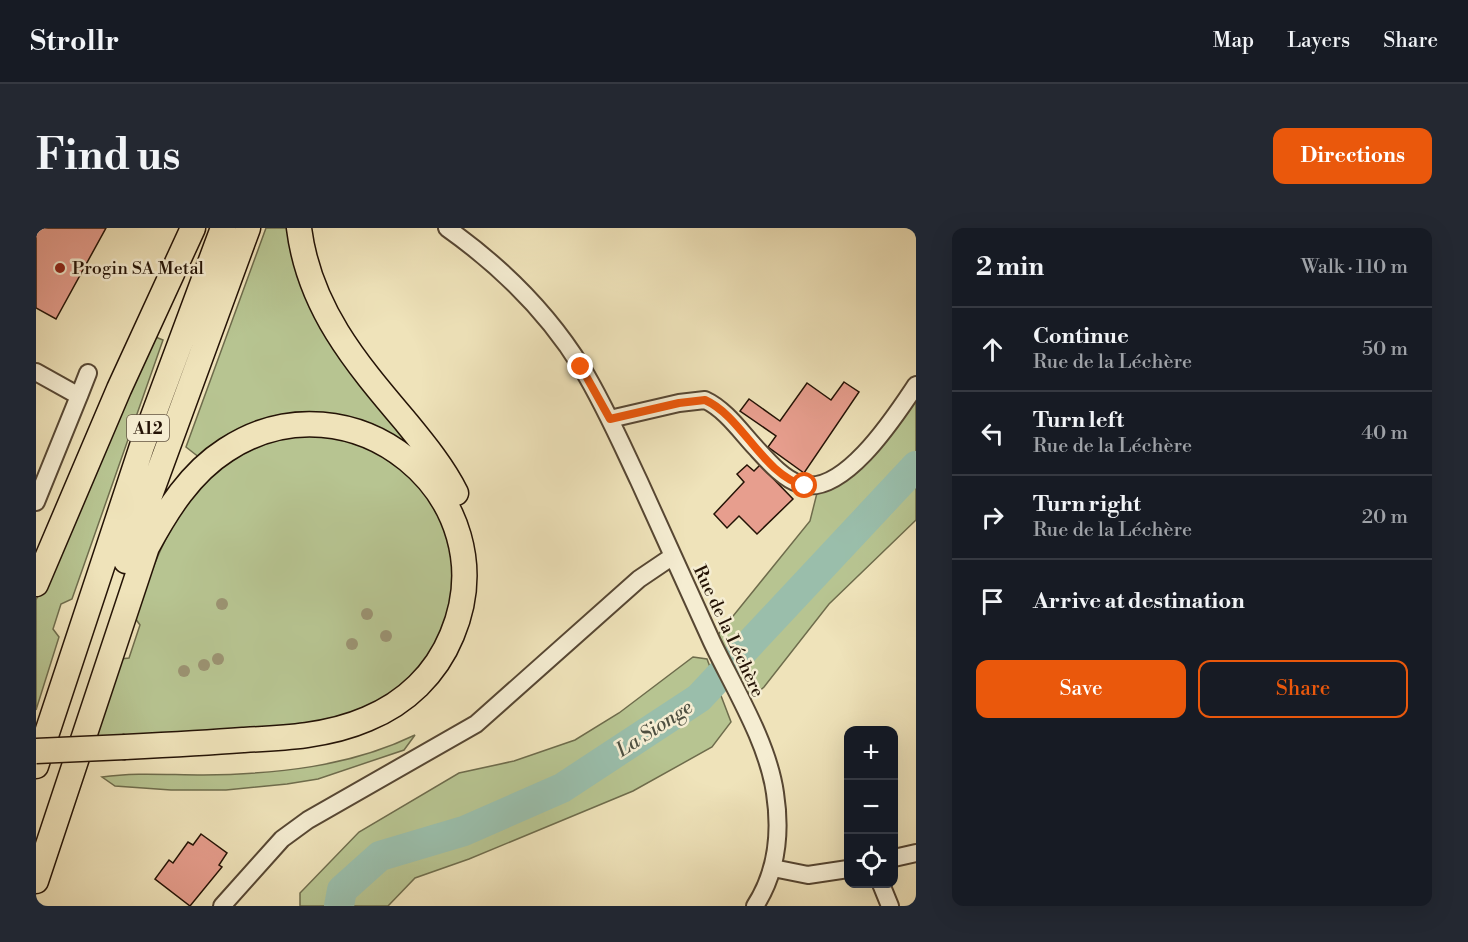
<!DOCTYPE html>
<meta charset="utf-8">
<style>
body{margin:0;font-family:"Libre Bodoni",serif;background:#242831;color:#f1f3f6}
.controls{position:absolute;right:18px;bottom:18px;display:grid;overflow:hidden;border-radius:12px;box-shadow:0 6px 24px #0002}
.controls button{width:54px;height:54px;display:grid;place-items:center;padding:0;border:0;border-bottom:2px solid #363941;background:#171b24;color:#f1f3f6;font:30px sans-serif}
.stop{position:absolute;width:18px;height:18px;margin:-14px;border:4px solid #ea580c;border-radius:50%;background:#fff}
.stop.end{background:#ea580c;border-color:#fff;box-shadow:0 2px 6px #0008}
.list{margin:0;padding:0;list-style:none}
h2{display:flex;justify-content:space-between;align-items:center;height:78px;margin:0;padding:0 24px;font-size:26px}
h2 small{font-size:20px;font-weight:400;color:#9ea1a6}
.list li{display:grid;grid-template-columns:39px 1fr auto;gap:18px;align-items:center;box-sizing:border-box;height:84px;padding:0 24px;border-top:2px solid #363941}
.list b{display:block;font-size:22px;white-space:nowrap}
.list p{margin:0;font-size:20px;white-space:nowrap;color:#9ea1a6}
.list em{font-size:20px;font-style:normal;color:#9ea1a6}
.actions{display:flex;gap:12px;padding:18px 24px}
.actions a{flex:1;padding:14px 0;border:2px solid #ea580c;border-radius:12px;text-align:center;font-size:21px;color:#ea580c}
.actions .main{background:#ea580c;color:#fff}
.icon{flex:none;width:33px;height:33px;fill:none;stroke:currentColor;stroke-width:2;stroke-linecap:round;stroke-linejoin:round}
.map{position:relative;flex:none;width:880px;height:678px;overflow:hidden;border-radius:12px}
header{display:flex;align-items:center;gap:36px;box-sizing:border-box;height:84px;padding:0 30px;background:#171b24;border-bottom:2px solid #363941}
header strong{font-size:28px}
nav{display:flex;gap:33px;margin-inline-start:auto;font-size:21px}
.intro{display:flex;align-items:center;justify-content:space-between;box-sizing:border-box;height:144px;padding:0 36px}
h1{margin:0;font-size:42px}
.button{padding:15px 27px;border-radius:12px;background:#ea580c;color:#fff;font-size:21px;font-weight:700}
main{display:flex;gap:36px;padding:0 36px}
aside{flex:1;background:#171b24;border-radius:12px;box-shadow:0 6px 24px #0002}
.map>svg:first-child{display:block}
</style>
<header>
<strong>Strollr</strong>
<nav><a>Map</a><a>Layers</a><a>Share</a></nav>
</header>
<div class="intro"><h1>Find us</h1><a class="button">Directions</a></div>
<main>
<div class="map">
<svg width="880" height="678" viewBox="0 0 880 678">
<rect width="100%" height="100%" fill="#efe3ba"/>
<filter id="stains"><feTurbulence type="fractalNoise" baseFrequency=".00333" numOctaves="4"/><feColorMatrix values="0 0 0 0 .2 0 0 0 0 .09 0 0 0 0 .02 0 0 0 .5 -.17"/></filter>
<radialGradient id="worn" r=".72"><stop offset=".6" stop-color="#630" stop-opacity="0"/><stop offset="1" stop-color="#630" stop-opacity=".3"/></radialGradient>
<path fill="#b7c491" stroke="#6e6c4c" stroke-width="1.5" d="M 230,0 L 257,0 L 262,32 L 396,238 L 290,189 L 164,230 L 150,219 Z
M 117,108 L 127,112 L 36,371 L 25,376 L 17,401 L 23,409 L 0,482 L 0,372 Z
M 880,157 L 880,292 L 793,376 L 728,459 L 706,478 L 676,414 L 774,293 L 783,257 L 795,252 Z
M 282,206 C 305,210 332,213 351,228 C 366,240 384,258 396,273 C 400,279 402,287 405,293 C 437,363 400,454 328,482 C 288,497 244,499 202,502 C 154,507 106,511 57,515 L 84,431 L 93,430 L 104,397 L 99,390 C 131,293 167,212 282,206 Z
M 657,429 L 671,431 L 695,494 L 676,519 L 597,563 L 433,631 L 379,650 L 352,678 L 264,678 L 264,665 L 323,604 L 423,545 L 478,533 L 539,512 L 583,485 Z
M 379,507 L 368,522 L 282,551 L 251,556 L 190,562 L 135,562 L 79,558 L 66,549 C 100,544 133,547 167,547 C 240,546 313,539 379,507 Z"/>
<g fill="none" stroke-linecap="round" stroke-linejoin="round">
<path stroke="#9abeab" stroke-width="30" d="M 303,678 L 306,662 L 344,628 L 428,603 L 526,560 L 663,470 L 880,238"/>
</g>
<path fill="#e79e8e" stroke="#241306" stroke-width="1.5" d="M 0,0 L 70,0 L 20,91 L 0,80 Z
M 808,154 L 823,164 L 768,245 L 732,219 L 740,208 L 704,183 L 713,171 L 744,193 L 771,155 L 795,172 Z
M 711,237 L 718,243 L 724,237 L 757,271 L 721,306 L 703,288 L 691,300 L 678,286 L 708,254 L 701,246 Z
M 165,606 L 191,625 L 183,637 L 186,639 L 154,678 L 119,651 L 133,632 L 137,635 L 152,614 L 157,617 Z"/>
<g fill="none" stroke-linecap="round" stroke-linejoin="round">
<g stroke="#574733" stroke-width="20">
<path id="minor" d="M 411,0 C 463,37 512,85 546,140 C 568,176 585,215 603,253 C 628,307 652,361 676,414 C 698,460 732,515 739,565 C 745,604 741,644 719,678
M 0,144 L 43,168 L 0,274
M 43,168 L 52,145
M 574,191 L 643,175 L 669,172 C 689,181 705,204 719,219 C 731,232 747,251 764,256 C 807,270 860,187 880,157
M 858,630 L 880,625
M 737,640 L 772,647 L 812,641
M 845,656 L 854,678
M 186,678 L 246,611 L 272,592 L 440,496 L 603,351 L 637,328"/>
</g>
<g stroke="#241306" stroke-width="27">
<path id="highway" d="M 263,0 C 273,80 320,135 370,194 C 388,216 407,239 420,265
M 90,333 L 212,0
M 0,356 L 83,161 L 157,0
M 0,538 L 106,218 L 187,0
M 0,653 L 111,319 C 131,282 154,245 190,222 C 315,140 474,268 416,407 C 400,446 370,475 331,491 C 292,508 248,510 207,512 C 167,515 128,517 89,519"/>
</g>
<use href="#minor" stroke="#f5edd2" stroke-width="16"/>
<use href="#highway" stroke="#efe3ba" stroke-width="24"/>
<g stroke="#241306" stroke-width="27" stroke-linecap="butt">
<path id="highway-bridge" d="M 0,523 L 89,519"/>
</g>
<use href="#highway-bridge" stroke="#efe3ba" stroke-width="24"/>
</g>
<g fill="#9b9372">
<circle cx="186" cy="376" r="6"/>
<circle cx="331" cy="386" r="6"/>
<circle cx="350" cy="408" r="6"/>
<circle cx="316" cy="416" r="6"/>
<circle cx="182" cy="431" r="6"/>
<circle cx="168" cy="437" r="6"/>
<circle cx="148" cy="443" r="6"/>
</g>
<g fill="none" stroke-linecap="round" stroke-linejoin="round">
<path stroke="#ea580c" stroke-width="8" d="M 545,139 L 574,191 L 643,175 L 669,172 C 707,189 726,246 769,258"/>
</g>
<circle fill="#8f2418" stroke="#f5edd2" stroke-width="2" cx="24" cy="40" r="6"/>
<g text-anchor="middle" stroke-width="5" stroke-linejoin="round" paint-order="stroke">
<rect fill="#f5edd2" stroke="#635443" stroke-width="1.5" x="91" y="187" width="42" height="26" rx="4.5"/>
<g font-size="16" font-weight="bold" fill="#241306">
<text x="112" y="206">A12</text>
</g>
<g font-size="18" fill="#241306" stroke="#f5edd2" text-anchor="start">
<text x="36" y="46">Progin SA Metal</text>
</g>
<g font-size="18" fill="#241306" stroke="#f5edd2">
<text transform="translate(693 403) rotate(65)" y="6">Rue de la Léchère</text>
</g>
<g font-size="20" font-style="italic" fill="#4d4f40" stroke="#f5edd2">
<text transform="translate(618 500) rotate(-33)" y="7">La Sionge</text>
</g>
</g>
<rect width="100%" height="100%" filter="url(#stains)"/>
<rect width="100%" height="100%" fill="url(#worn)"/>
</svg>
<div class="controls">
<button>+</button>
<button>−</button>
<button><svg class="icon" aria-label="locate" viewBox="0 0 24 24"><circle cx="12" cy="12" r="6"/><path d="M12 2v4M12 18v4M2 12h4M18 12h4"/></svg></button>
</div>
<div class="stop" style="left:769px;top:258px"></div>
<div class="stop end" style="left:545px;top:139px"></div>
</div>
<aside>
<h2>2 min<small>Walk · 110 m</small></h2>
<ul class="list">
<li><svg class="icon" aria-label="ahead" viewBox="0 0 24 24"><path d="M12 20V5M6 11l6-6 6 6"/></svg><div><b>Continue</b><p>Rue de la Léchère</p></div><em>50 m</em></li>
<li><svg class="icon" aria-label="left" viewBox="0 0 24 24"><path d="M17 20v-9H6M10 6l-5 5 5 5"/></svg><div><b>Turn left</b><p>Rue de la Léchère</p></div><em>40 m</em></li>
<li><svg class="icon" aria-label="right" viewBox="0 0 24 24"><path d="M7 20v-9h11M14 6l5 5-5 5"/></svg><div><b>Turn right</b><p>Rue de la Léchère</p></div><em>20 m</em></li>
<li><svg class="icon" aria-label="arrive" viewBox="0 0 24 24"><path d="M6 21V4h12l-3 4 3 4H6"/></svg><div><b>Arrive at destination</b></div></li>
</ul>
<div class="actions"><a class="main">Save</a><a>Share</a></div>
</aside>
</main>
